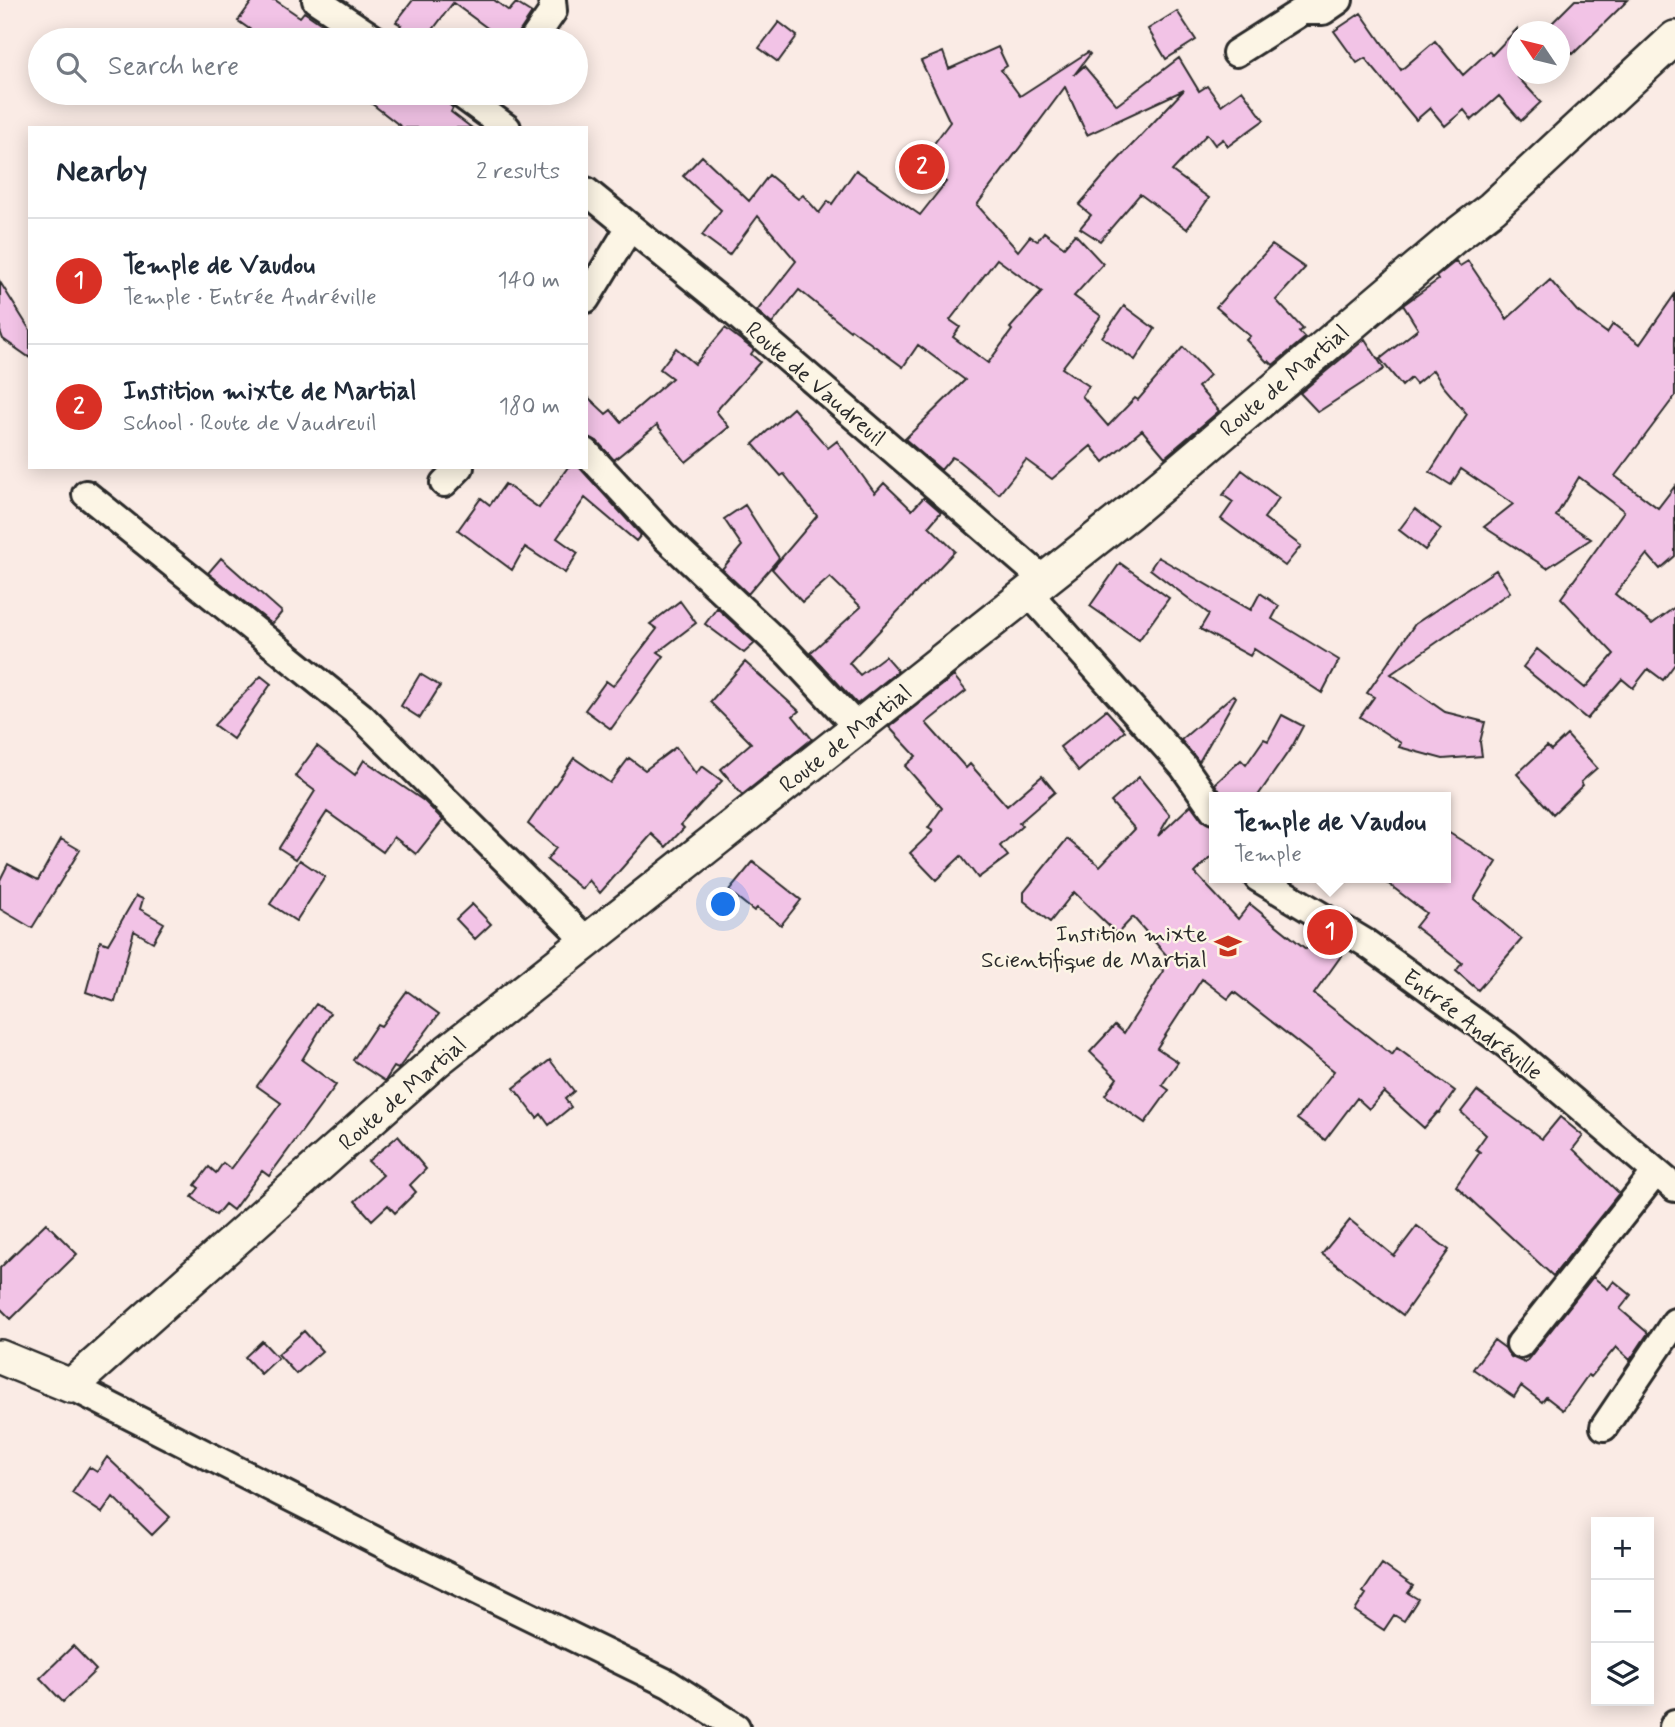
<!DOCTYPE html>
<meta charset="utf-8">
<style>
body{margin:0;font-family:Mynerve,sans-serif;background:#f2f2f3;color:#1f2937}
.controls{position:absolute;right:21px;bottom:21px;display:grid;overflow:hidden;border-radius:0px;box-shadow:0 4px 18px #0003}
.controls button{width:63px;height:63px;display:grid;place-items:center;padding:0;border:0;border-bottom:2px solid #e0e1e3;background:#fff;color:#1f2937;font:35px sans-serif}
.compass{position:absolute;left:1507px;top:21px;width:63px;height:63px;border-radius:50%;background:#fff;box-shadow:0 4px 18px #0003;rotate:305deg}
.you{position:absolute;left:724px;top:905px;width:24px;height:24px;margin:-18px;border:5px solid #fff;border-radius:50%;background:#1a73e8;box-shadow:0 0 0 10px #1a73e833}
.badge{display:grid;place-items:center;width:46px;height:46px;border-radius:50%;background:#d93025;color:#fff;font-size:23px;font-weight:700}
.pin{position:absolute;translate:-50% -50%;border:4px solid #fff;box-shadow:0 2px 7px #0006}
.popup{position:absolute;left:1209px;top:792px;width:242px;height:91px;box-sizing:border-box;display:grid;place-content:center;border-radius:0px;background:#fff;filter:drop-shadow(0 2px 5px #0005);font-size:23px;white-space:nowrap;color:#747a83}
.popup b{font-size:26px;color:#1f2937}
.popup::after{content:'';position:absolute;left:50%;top:100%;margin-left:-14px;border:14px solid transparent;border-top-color:#fff}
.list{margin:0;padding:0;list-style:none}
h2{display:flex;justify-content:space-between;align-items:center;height:91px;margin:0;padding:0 28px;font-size:30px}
h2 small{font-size:23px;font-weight:400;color:#747a83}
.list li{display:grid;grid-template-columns:46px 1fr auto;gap:21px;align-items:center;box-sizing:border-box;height:126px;padding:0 28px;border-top:2px solid #e0e1e3}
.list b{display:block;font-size:26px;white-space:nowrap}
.list p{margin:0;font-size:23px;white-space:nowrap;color:#747a83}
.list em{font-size:23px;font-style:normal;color:#747a83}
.icon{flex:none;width:38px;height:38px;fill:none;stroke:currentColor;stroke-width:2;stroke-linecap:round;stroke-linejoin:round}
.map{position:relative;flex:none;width:1675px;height:1727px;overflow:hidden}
.search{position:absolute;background:#fff;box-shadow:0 4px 18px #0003;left:28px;top:28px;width:560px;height:77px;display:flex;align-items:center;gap:18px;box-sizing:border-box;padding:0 24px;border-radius:38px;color:#747a83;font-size:26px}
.panel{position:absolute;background:#fff;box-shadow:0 4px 18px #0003;left:28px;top:126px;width:560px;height:343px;border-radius:0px}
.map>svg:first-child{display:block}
</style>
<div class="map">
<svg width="1675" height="1727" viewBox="0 0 1675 1727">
<rect width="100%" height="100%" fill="#faebe5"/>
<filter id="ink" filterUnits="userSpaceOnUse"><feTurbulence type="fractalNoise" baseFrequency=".0143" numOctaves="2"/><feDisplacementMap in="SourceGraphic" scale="14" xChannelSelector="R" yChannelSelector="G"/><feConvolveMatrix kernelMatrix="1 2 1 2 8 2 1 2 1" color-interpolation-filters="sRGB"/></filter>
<g filter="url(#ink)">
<path fill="#f2c3e6" stroke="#2b2b2b" stroke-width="2" fill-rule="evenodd" d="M 253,0 L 275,0 L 300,17 L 304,12 L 345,40 L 265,40 L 238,21 Z
M 413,0 L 494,0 L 509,11 L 516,3 L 532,13 L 520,31 L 517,40 L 483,40 L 490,30 L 453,3 L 425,40 L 392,40 L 391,38 L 401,25 L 396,22 Z
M 1575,0 L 1628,0 L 1573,54 L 1559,40 L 1559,32 L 1551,32 L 1547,28 Z
M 1177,11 L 1196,40 L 1166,59 L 1148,29 Z
M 1361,13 L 1401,70 L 1435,41 L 1463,75 L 1489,51 L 1492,55 L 1517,29 L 1517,76 L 1541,102 L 1521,121 L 1499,96 L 1472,120 L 1464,110 L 1445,126 L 1430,108 L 1416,120 L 1365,58 L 1357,63 L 1334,31 Z
M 779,22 L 797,36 L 778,62 L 759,48 Z
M 998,47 L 1007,66 L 1001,70 L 1020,96 L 1088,52 L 1090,54 L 1074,75 L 1084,66 L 1117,105 L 1179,58 L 1199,91 L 1207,86 L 1221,105 L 1242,90 L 1264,120 L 1228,146 L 1223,139 L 1215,145 L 1207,134 L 1172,171 L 1209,198 L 1187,229 L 1140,194 L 1100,241 L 1080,228 L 1091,215 L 1079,205 L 1115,163 L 1184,90 L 1087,135 L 1065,87 L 977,205 L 1018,251 L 1030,236 L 1037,241 L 1044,232 L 1064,247 L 1075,234 L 1103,264 L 1074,296 L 1101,316 L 1062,368 L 1089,386 L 1082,396 L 1108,426 L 1135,398 L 1138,400 L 1183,347 L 1210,375 L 1198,387 L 1219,411 L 1165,457 L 1142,430 L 1104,462 L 1091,446 L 1052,479 L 1026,460 L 999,494 L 956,459 L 952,457 L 941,470 L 905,439 L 965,380 L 918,345 L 903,367 L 851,329 L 850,331 L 799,290 L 772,324 L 757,311 L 796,261 L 758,216 L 729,255 L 702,235 L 721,210 L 683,176 L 702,156 L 749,201 L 769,175 L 798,199 L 803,195 L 819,213 L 828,201 L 832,204 L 856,170 L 920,215 L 946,182 L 921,161 L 950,122 L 921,61 L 943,52 L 949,69 ZM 997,259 L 1042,292 L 1010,328 L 1012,330 L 988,363 L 953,337 L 960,327 L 950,320 Z
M 358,93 L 438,93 L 453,108 L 451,112 L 472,128 L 403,128 Z
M 1272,245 L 1305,268 L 1276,300 L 1303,329 L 1299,332 L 1305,338 L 1273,365 L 1269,361 L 1267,362 L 1246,340 L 1250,336 L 1216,307 Z
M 1456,261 L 1460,266 L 1468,261 L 1507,319 L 1550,280 L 1577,311 L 1607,333 L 1613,324 L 1640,344 L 1675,294 L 1675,396 L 1615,476 L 1658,508 L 1675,486 L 1675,556 L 1660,569 L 1647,554 L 1615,594 L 1652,624 L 1675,607 L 1675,664 L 1663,680 L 1648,669 L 1633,688 L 1622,679 L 1587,719 L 1523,667 L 1537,649 L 1585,688 L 1614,654 L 1561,598 L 1624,511 L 1579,477 L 1556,516 L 1591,539 L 1547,568 L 1484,527 L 1513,504 L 1461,469 L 1451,485 L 1430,472 L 1467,414 L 1443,386 L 1433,370 L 1416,384 L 1411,378 L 1402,386 L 1380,359 L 1418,329 L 1403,305 L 1438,280 L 1436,277 Z
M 0,282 L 30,330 L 30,358 L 3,339 L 0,331 Z
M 1124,306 L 1155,329 L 1135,360 L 1102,337 Z
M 725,328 L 754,350 L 751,354 L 760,362 L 716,411 L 729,427 L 686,462 L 657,425 L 614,460 L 597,441 L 586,437 L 586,395 L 606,414 L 611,410 L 621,422 L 672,378 L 660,369 L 676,348 L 695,364 Z
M 1365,339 L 1384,369 L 1318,412 L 1300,393 Z
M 793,408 L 828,448 L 837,441 L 875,493 L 884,483 L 912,510 L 924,497 L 941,512 L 929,526 L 955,551 L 849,663 L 860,675 L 885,656 L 898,671 L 857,704 L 810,653 L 861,607 L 830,577 L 802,602 L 772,569 L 817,516 L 784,474 L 781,476 L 753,444 Z
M 568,467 L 579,467 L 641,535 L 636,541 L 585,498 L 557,538 L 578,553 L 565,573 L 525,547 L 512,570 L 458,530 L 481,498 L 490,505 L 505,484 L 539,508 Z
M 1242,470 L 1279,498 L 1264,518 L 1301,546 L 1285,566 L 1221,519 L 1233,502 L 1223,495 Z
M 745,505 L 779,558 L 748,594 L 722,569 L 742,546 L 724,519 Z
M 1415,509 L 1441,529 L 1425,550 L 1399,530 Z
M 1158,557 L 1251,610 L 1260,593 L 1279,606 L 1272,619 L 1339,660 L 1322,693 L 1254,649 L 1250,656 L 1200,629 L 1209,614 L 1150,569 Z
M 221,558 L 282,612 L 272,624 L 208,573 Z
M 1120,563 L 1169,598 L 1139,640 L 1090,606 Z
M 1496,570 L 1510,592 L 1391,674 L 1445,712 L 1485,722 L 1480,742 L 1482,756 L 1443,759 L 1399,747 L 1401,743 L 1360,717 L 1374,697 L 1367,693 L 1415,624 Z
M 680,601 L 696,623 L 658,652 L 664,656 L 611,729 L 585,710 L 606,681 L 613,686 L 657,629 L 650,624 Z
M 717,608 L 755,643 L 744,653 L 705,624 Z
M 745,662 L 799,711 L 793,716 L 812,739 L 742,795 L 721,769 L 751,743 L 710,702 Z
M 420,674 L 440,686 L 420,718 L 401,706 Z
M 261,676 L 271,684 L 233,739 L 214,725 Z
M 954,676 L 966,691 L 926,723 L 966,768 L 970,764 L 1007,806 L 1042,776 L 1055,792 L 1019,823 L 1022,826 L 1000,846 L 1008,856 L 978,878 L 961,856 L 936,880 L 910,853 L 933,831 L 928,828 L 942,808 L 905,766 L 916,756 L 889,727 Z
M 1233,695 L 1236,697 L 1199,762 L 1181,740 Z
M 1106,710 L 1125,731 L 1079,771 L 1060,747 Z
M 1282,715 L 1303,726 L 1293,745 L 1257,797 L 1224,797 L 1215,784 L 1241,760 L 1246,765 L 1264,739 L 1268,741 Z
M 1567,735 L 1597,768 L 1581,782 L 1583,785 L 1553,814 L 1517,774 L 1547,746 L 1551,750 Z
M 317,746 L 355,775 L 364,760 L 424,801 L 443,820 L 416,854 L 394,837 L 383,852 L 327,812 L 296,859 L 279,848 L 315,791 L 295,776 Z
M 676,747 L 696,774 L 702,766 L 722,781 L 681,825 L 684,828 L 666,847 L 652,834 L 600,893 L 589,880 L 582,889 L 547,860 L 556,848 L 528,824 L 574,758 L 610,783 L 629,758 L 645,770 Z
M 1139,777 L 1170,815 L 1158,836 L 1191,805 L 1202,820 L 1214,826 L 1214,854 L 1195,873 L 1238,919 L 1250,904 L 1306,949 L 1318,932 L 1346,949 L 1314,994 L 1392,1055 L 1397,1048 L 1455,1091 L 1439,1113 L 1438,1112 L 1424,1128 L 1384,1092 L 1369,1109 L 1357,1098 L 1325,1140 L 1297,1119 L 1334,1071 L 1234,992 L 1228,999 L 1202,979 L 1157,1048 L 1178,1062 L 1162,1085 L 1169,1090 L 1145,1123 L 1105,1095 L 1117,1078 L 1090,1052 L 1115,1025 L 1124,1033 L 1164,971 L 1159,967 L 1168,957 L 1133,917 L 1117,934 L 1074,892 L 1050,922 L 1024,901 L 1024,892 L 1067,839 L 1100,866 L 1135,829 L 1111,802 Z
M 1446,831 L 1497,862 L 1474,899 L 1522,939 L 1478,990 L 1456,971 L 1462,963 L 1415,927 L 1426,913 L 1381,878 L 1446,878 Z
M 61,839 L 80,850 L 32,928 L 0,909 L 0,880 L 8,864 L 38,880 Z
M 300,860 L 325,877 L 296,921 L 270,904 Z
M 753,862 L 801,900 L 781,925 L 757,908 L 754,911 L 729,891 Z
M 136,896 L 143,899 L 140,909 L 164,923 L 153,942 L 134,931 L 115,1002 L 86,992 L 100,941 L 108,944 Z
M 472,904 L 491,924 L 475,939 L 456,919 Z
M 407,991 L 439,1014 L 398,1069 L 394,1067 L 385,1081 L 353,1060 L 377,1024 L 381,1026 Z
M 316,1004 L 330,1013 L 302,1060 L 336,1085 L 269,1176 L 262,1171 L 233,1210 L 225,1204 L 216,1215 L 192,1197 L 199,1188 L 195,1185 L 209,1167 L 216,1173 L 223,1163 L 231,1169 L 281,1103 L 257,1086 Z
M 550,1060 L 574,1091 L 565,1099 L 571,1107 L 549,1125 L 541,1114 L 537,1118 L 514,1088 Z
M 1477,1091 L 1542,1139 L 1560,1117 L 1583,1136 L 1573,1149 L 1619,1193 L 1553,1276 L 1456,1186 L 1480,1152 L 1476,1149 L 1486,1135 L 1461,1112 Z
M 398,1136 L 426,1169 L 410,1185 L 416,1192 L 395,1213 L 388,1205 L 372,1220 L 355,1201 L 383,1175 L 368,1161 Z
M 1350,1220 L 1394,1256 L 1417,1226 L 1449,1250 L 1403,1315 L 1322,1254 Z
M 46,1223 L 77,1254 L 11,1319 L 0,1308 L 0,1268 Z
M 1593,1277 L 1608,1289 L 1614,1281 L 1631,1295 L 1620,1309 L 1648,1333 L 1630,1360 L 1616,1347 L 1591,1377 L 1588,1375 L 1563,1410 L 1546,1397 L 1542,1402 L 1521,1386 L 1514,1397 L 1473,1369 L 1494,1340 L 1505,1348 L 1511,1357 L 1525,1363 Z
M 304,1331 L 322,1351 L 296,1374 L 278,1354 Z
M 262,1341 L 278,1358 L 261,1374 L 245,1357 Z
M 107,1457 L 170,1517 L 152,1535 L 113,1497 L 102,1513 L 72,1493 L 89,1467 L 97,1472 Z
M 1382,1564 L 1413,1586 L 1408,1593 L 1418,1599 L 1404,1621 L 1394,1615 L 1384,1630 L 1355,1611 L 1366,1594 L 1363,1592 Z
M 73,1646 L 96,1670 L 63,1702 L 40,1678 Z"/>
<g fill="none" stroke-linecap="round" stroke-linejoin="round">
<g stroke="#2b2b2b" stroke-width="32">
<path id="minor" d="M 316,0 L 376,40
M 533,40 L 553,11 L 552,0
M 1236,53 L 1302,11 L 1323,11 L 1339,0
M 459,93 L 507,128
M 586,191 L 721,301 L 1043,579
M 586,299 L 630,227
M 586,452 L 664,536 L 788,653 L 858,728
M 444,483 L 460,467
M 86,494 L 361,716 L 587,941
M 1028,592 L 1183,766 L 1214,810
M 1258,878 L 1366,943 L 1507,1045 L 1675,1188
M 1520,1344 L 1656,1172
M 71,1386 L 408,1557 L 669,1684 L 736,1727
M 1604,1427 L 1675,1322
M 1673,1727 L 1675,1723"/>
</g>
<g stroke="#2b2b2b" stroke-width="38">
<path id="tertiary" d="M 0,1357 L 71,1386 L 437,1060 L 1130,512 L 1454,237 L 1492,208 L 1675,38"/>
</g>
<use href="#minor" stroke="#fcf5e5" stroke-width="26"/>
<use href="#tertiary" stroke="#fcf5e5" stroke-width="33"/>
</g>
</g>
<defs>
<g id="school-bare" transform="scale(2.1)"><path d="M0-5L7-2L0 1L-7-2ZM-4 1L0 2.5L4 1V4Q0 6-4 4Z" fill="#c8321e" stroke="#fcf5e5" stroke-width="2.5" paint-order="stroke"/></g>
</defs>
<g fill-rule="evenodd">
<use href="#school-bare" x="1228" y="946"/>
</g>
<g text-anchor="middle" stroke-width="5" stroke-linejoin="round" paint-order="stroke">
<g font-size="23" fill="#2b2b2b" stroke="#fcf5e5">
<text transform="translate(1284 380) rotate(-40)" y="8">Route de Martial</text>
<text transform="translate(816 383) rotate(41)" y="8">Route de Vaudreuil</text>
<text transform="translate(845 738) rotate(-38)" y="8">Route de Martial</text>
<text transform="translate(1473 1024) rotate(37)" y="8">Entrée Andréville</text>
<text transform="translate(402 1093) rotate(-41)" y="8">Route de Martial</text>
</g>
<g font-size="23" fill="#2b2b2b" stroke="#fcf5e5" text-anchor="end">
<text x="1207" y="941">Instition mixte<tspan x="1207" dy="26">Scientifique de Martial</tspan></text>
</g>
</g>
</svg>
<div class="controls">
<button>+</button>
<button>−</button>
<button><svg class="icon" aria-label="layers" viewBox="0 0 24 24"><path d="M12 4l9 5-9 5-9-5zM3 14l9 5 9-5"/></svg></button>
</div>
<svg class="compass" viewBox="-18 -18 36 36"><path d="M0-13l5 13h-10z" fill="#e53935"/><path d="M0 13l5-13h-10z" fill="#747a83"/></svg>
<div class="you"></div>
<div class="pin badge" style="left:1330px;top:932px">1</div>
<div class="popup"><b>Temple de Vaudou</b>Temple</div>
<div class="pin badge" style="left:922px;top:167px">2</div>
<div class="search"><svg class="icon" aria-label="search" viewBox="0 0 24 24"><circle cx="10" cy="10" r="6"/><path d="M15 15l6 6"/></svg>Search here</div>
<section class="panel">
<h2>Nearby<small>2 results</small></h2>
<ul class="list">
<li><span class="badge">1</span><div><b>Temple de Vaudou</b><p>Temple · Entrée Andréville</p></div><em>140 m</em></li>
<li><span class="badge">2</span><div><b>Instition mixte de Martial</b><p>School · Route de Vaudreuil</p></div><em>180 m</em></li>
</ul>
</section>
</div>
